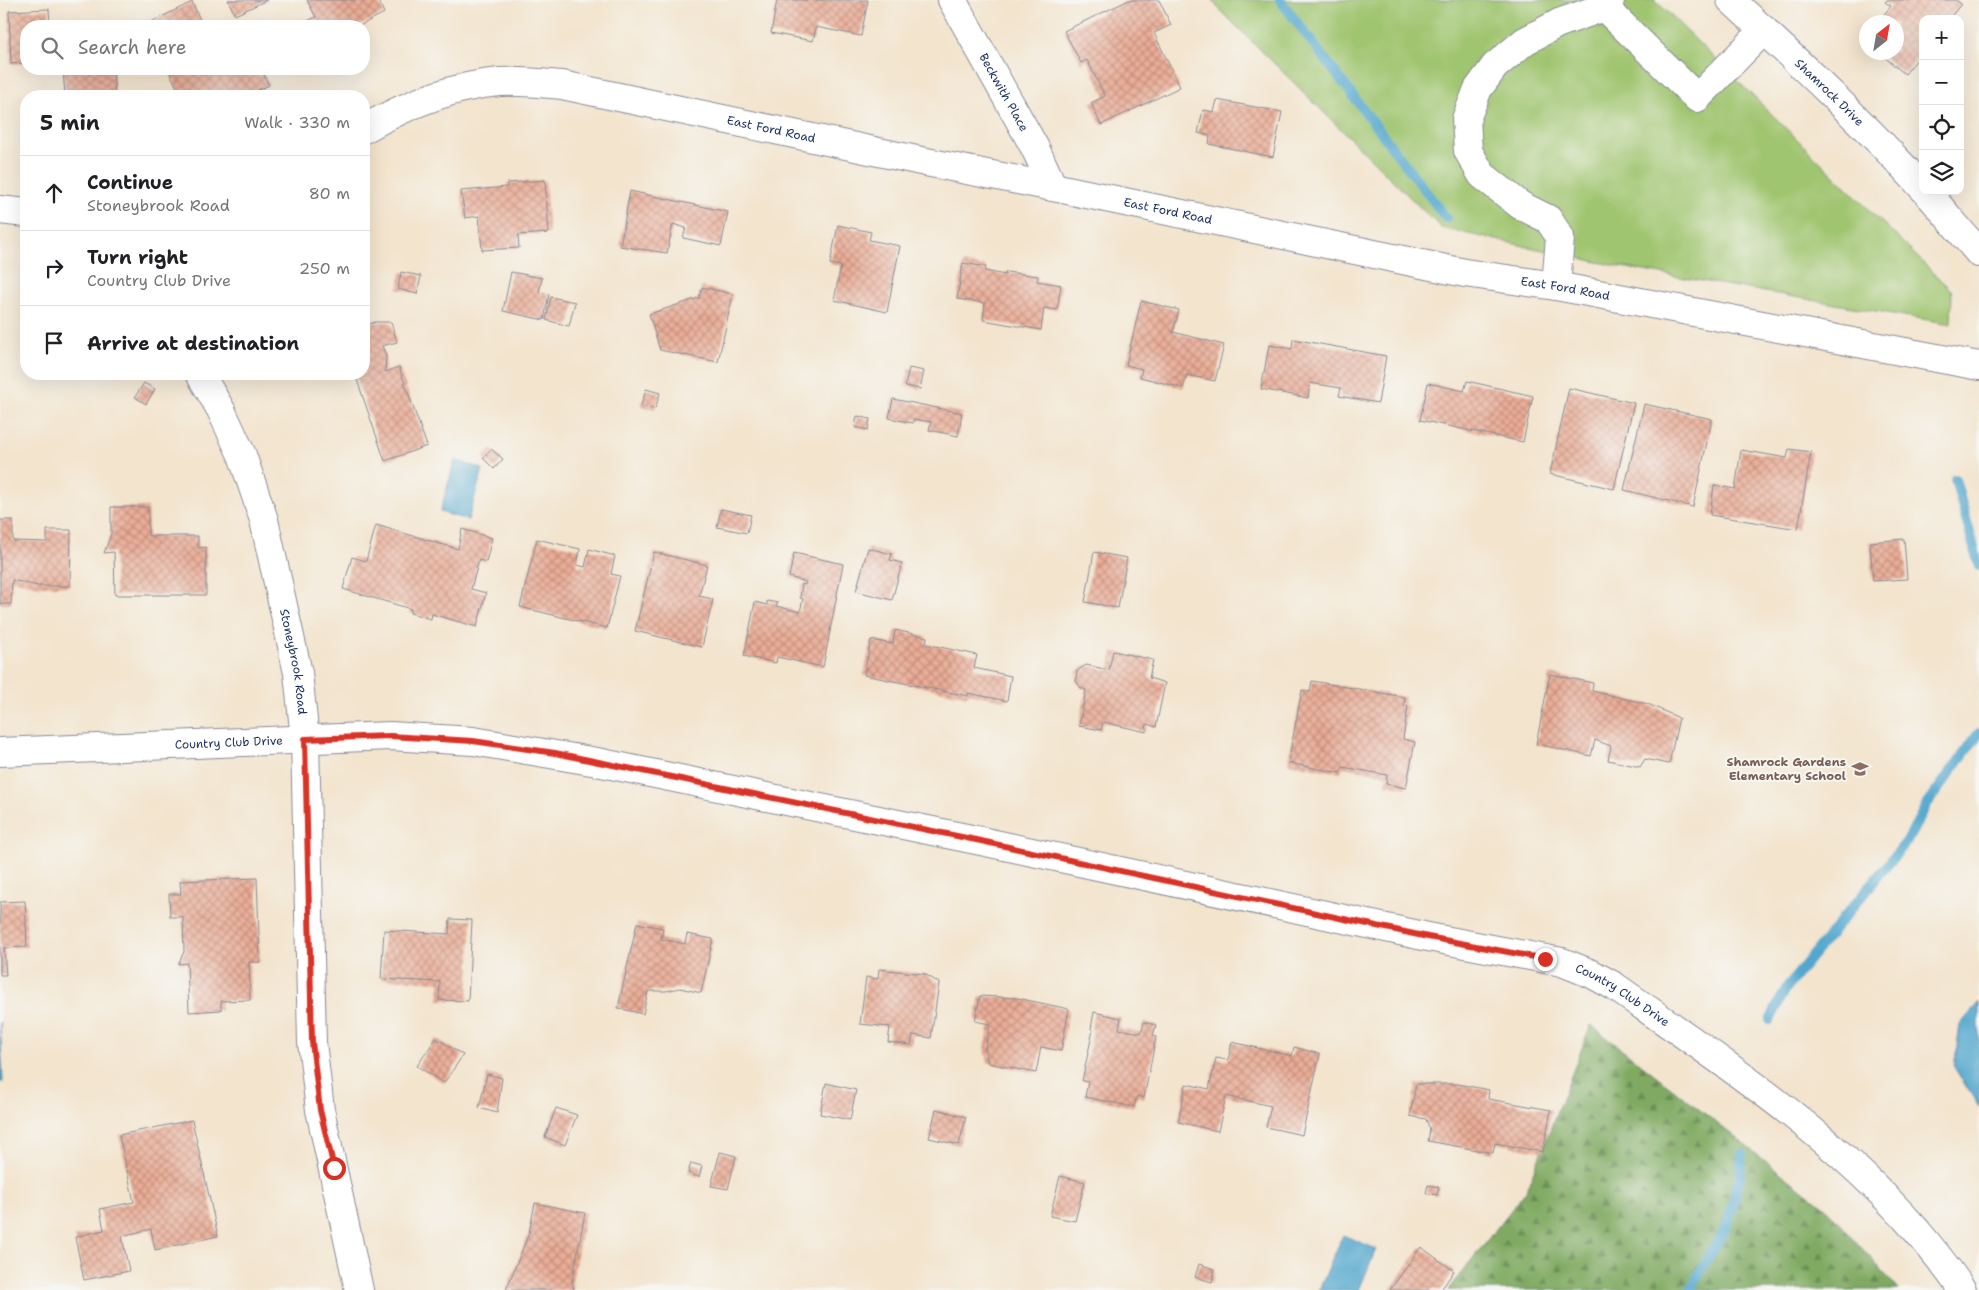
<!DOCTYPE html>
<meta charset="utf-8">
<style>
body{margin:0;font-family:"Shantell Sans",sans-serif;background:#f2f2f2;color:#202124}
.controls{position:absolute;right:15px;top:15px;display:grid;overflow:hidden;border-radius:10px;box-shadow:0 5px 20px #0002}
.controls button{width:45px;height:45px;display:grid;place-items:center;padding:0;border:0;border-bottom:1px solid #e0e0e0;background:#fff;color:#202124;font:25px sans-serif}
.compass{position:absolute;left:1859px;top:15px;width:45px;height:45px;border-radius:50%;background:#fff;box-shadow:0 5px 20px #0002;rotate:31deg}
.stop{position:absolute;width:15px;height:15px;margin:-11px;border:4px solid #d93025;border-radius:50%;background:#fff}
.stop.end{background:#d93025;border-color:#fff;box-shadow:0 1px 5px #0008}
.list{margin:0;padding:0;list-style:none}
h2{display:flex;justify-content:space-between;align-items:center;height:65px;margin:0;padding:0 20px;font-size:21px}
h2 small{font-size:16px;font-weight:400;color:#757577}
.list li{display:grid;grid-template-columns:32px 1fr auto;gap:15px;align-items:center;box-sizing:border-box;height:75px;padding:0 20px;border-top:1px solid #e0e0e0}
.list b{display:block;font-size:19px;white-space:nowrap}
.list p{margin:0;font-size:16px;white-space:nowrap;color:#757577}
.list em{font-size:16px;font-style:normal;color:#757577}
.icon{flex:none;width:28px;height:28px;fill:none;stroke:currentColor;stroke-width:2;stroke-linecap:round;stroke-linejoin:round}
.map{position:relative;flex:none;width:1979px;height:1290px;overflow:hidden}
.search{position:absolute;background:#fff;box-shadow:0 5px 20px #0002;left:20px;top:20px;width:350px;height:55px;display:flex;align-items:center;gap:12px;box-sizing:border-box;padding:0 18px;border-radius:20px;color:#757577;font-size:19px}
.panel{position:absolute;background:#fff;box-shadow:0 5px 20px #0002;left:20px;top:90px;width:350px;height:290px;border-radius:20px}
.map>svg:first-child{display:block}
</style>
<div class="map">
<svg width="1979" height="1290" viewBox="0 0 1979 1290">
<defs>
<pattern id="forest-firs" width="22" height="20" patternUnits="userSpaceOnUse" patternTransform="scale(1.25)"><rect width="22" height="20" fill="#80aa62"/><path d="M5 1l3.5 6h-7zM16 11l3.5 6h-7z" fill="#688b54"/></pattern>
<pattern id="building-cross-hatch" width="8" height="8" patternUnits="userSpaceOnUse" patternTransform="scale(1.25)"><rect width="8" height="8" fill="#ebad96"/><path d="M0 0l8 8M0 8l8-8" fill="none" stroke="#be8d7e"/></pattern>
</defs>
<rect width="100%" height="100%" fill="#f6f6f2"/>
<filter id="ink" filterUnits="userSpaceOnUse"><feTurbulence type="fractalNoise" baseFrequency=".02" numOctaves="2"/><feDisplacementMap in="SourceGraphic" scale="10" xChannelSelector="R" yChannelSelector="G"/><feConvolveMatrix kernelMatrix="1 2 1 2 8 2 1 2 1" color-interpolation-filters="sRGB"/></filter>
<filter id="wash" filterUnits="userSpaceOnUse"><feTurbulence type="fractalNoise" baseFrequency=".0096" numOctaves="4" result="noise"/><feDisplacementMap in="SourceGraphic" scale="20" xChannelSelector="R" yChannelSelector="G"/><feGaussianBlur stdDeviation="1.12" result="paint"/><feColorMatrix in="noise" values="0 0 0 0 0 0 0 0 0 0 0 0 0 0 0 0 0 1.4 0 .05"/><feComposite in="paint" operator="in"/></filter>
<g filter="url(#wash)">
<rect width="100%" height="100%" fill="#f3e4cd"/>
<path fill="#a0c56f" stroke="#5e7a66" d="M 1213,0 L 1655,0 L 1952,291 L 1951,324 L 1621,267 L 1441,228 L 1217,7 Z"/>
<path fill="url(#forest-firs)" stroke="#4e6c60" d="M 1591,1025 L 1827,1209 L 1899,1290 L 1448,1290 L 1526,1191 Z"/>
<path fill="#52a7ce" stroke="#366b96" d="M 455,460 L 483,469 L 468,520 L 440,512 Z
M 1979,1002 L 1979,1107 L 1954,1067 L 1960,1025 Z
M 0,1022 L 3,1082 L 0,1082 Z
M 1343,1235 L 1376,1249 L 1359,1290 L 1319,1290 Z"/>
<g fill="none" stroke-linecap="round" stroke-linejoin="round">
<path stroke="#52a7ce" stroke-width="10" d="M 1280,0 L 1446,218
M 1955,479 L 1979,566
M 1770,1020 L 1787,987 L 1907,841 L 1927,804 L 1979,733
M 1690,1290 L 1727,1225 L 1740,1176 L 1742,1154"/>
</g>
<g id="blocks">
<path fill="url(#building-cross-hatch)" d="M 228,0 L 267,0 L 235,15 Z
M 307,0 L 378,0 L 384,13 L 359,26 L 305,26 L 303,23 L 316,17 Z
M 777,0 L 868,0 L 861,36 L 816,27 L 813,41 L 771,33 Z
M 1129,0 L 1159,0 L 1171,25 L 1154,33 L 1180,87 L 1101,125 L 1091,103 L 1105,96 L 1087,60 L 1081,63 L 1064,31 Z
M 1887,0 L 1956,0 L 1961,4 L 1949,19 L 1923,19 L 1923,52 L 1905,74 L 1878,52 L 1896,52 L 1896,22 L 1878,22 L 1891,6 L 1885,2 Z
M 192,2 L 203,26 L 148,26 L 147,24 Z
M 49,9 L 50,26 L 26,26 L 26,63 L 11,64 L 9,11 Z
M 234,19 L 237,26 L 219,26 Z
M 63,69 L 113,69 L 115,96 L 65,96 Z
M 168,69 L 261,69 L 269,85 L 246,96 L 181,96 Z
M 1217,100 L 1282,112 L 1273,157 L 1209,144 L 1210,136 L 1198,133 L 1203,110 L 1214,112 Z
M 545,180 L 549,233 L 518,235 L 519,248 L 482,250 L 479,216 L 465,218 L 461,191 L 507,187 L 507,183 Z
M 630,191 L 728,212 L 721,246 L 683,238 L 686,228 L 673,224 L 667,253 L 620,246 Z
M 838,225 L 871,232 L 869,240 L 900,246 L 887,312 L 834,300 L 841,266 L 830,264 Z
M 963,263 L 986,267 L 985,271 L 1005,275 L 1006,272 L 1038,276 L 1037,281 L 1061,285 L 1057,310 L 1044,308 L 1041,330 L 983,320 L 985,303 L 957,299 Z
M 401,272 L 421,276 L 417,294 L 398,289 Z
M 511,272 L 542,278 L 539,292 L 549,294 L 544,320 L 503,311 Z
M 702,287 L 733,294 L 718,362 L 660,350 L 649,314 L 699,298 Z
M 551,297 L 575,302 L 569,326 L 546,320 Z
M 1141,301 L 1179,310 L 1173,332 L 1224,345 L 1215,381 L 1187,375 L 1183,388 L 1140,377 L 1142,369 L 1126,365 Z
M 375,322 L 391,322 L 397,342 L 382,346 L 386,356 L 385,372 L 399,367 L 427,446 L 385,461 L 355,374 L 364,374 L 364,326 Z
M 1293,339 L 1386,356 L 1378,403 L 1339,396 L 1341,388 L 1310,383 L 1308,398 L 1261,389 L 1269,345 L 1292,349 Z
M 909,368 L 924,371 L 920,389 L 905,386 Z
M 1467,381 L 1533,396 L 1523,442 L 1420,420 L 1428,383 L 1464,391 Z
M 144,383 L 155,389 L 146,404 L 135,397 Z
M 1569,388 L 1634,403 L 1614,489 L 1550,474 Z
M 646,389 L 660,393 L 655,409 L 641,406 Z
M 893,399 L 962,413 L 958,436 L 929,430 L 931,422 L 914,419 L 913,423 L 889,418 Z
M 1644,404 L 1712,419 L 1693,507 L 1624,490 Z
M 857,416 L 870,419 L 868,430 L 855,427 Z
M 491,449 L 503,459 L 494,469 L 483,458 Z
M 1789,449 L 1811,452 L 1798,529 L 1710,515 L 1714,485 L 1735,489 L 1741,450 L 1787,458 Z
M 111,507 L 148,507 L 148,536 L 198,536 L 198,548 L 206,547 L 206,595 L 115,595 L 114,552 L 104,553 L 111,534 Z
M 721,509 L 751,515 L 747,533 L 717,527 Z
M 0,520 L 13,520 L 13,541 L 47,542 L 47,530 L 71,530 L 70,586 L 38,586 L 12,580 L 11,604 L 0,604 Z
M 376,525 L 458,549 L 462,529 L 492,538 L 486,562 L 479,560 L 471,589 L 486,593 L 477,627 L 432,614 L 431,619 L 410,613 L 411,609 L 343,589 L 352,557 L 366,561 Z
M 537,539 L 580,549 L 577,565 L 585,567 L 589,549 L 615,556 L 611,574 L 620,576 L 607,628 L 520,607 Z
M 1904,539 L 1907,579 L 1873,581 L 1870,542 Z
M 868,548 L 892,554 L 890,560 L 902,563 L 892,600 L 856,591 Z
M 654,552 L 707,565 L 699,596 L 713,599 L 702,647 L 635,631 Z
M 1094,552 L 1127,558 L 1118,608 L 1085,602 Z
M 794,553 L 843,564 L 823,667 L 777,657 L 776,663 L 744,656 L 755,602 L 767,605 L 767,601 L 778,603 L 776,606 L 800,612 L 803,599 L 800,598 L 802,584 L 805,585 L 806,582 L 789,577 Z
M 895,630 L 927,637 L 926,644 L 977,655 L 974,668 L 1011,676 L 1007,701 L 968,693 L 968,696 L 864,675 L 871,640 L 893,644 Z
M 1113,651 L 1153,660 L 1149,678 L 1165,683 L 1156,727 L 1147,724 L 1146,732 L 1103,722 L 1101,730 L 1079,726 L 1086,690 L 1081,688 L 1076,681 L 1077,671 L 1086,665 L 1109,670 Z
M 1550,674 L 1593,683 L 1592,691 L 1648,704 L 1679,718 L 1669,764 L 1645,759 L 1640,767 L 1608,760 L 1611,746 L 1595,740 L 1591,756 L 1536,744 Z
M 1312,681 L 1405,697 L 1404,706 L 1408,706 L 1403,739 L 1415,742 L 1406,788 L 1386,784 L 1387,775 L 1343,767 L 1340,773 L 1288,763 L 1302,690 L 1310,692 Z
M 257,878 L 260,962 L 249,962 L 250,1000 L 221,1001 L 221,1010 L 189,1012 L 187,963 L 178,964 L 184,952 L 183,917 L 170,917 L 169,894 L 181,894 L 180,881 Z
M 25,901 L 27,947 L 4,948 L 6,975 L 0,975 L 0,902 Z
M 450,919 L 472,920 L 468,1001 L 439,1000 L 440,982 L 381,979 L 384,930 L 449,934 Z
M 637,923 L 663,928 L 661,939 L 685,944 L 687,934 L 713,939 L 701,993 L 680,988 L 666,991 L 648,991 L 643,1014 L 618,1008 Z
M 879,969 L 925,974 L 939,983 L 931,1038 L 913,1035 L 911,1045 L 888,1042 L 890,1027 L 860,1024 L 866,977 L 878,979 Z
M 980,996 L 1017,998 L 1069,1009 L 1061,1051 L 1041,1047 L 1036,1073 L 988,1063 L 985,1048 L 990,1024 L 975,1021 Z
M 1094,1012 L 1121,1018 L 1119,1029 L 1141,1033 L 1144,1022 L 1156,1025 L 1153,1036 L 1156,1037 L 1144,1098 L 1137,1096 L 1134,1107 L 1085,1097 L 1088,1082 L 1082,1081 L 1093,1030 L 1091,1029 Z
M 436,1038 L 463,1055 L 444,1083 L 417,1066 Z
M 1232,1042 L 1292,1056 L 1294,1047 L 1320,1054 L 1302,1135 L 1266,1127 L 1271,1106 L 1226,1096 L 1218,1131 L 1178,1122 L 1186,1084 L 1209,1089 L 1216,1058 L 1228,1060 Z
M 487,1074 L 502,1078 L 497,1113 L 479,1108 Z
M 826,1083 L 856,1090 L 850,1120 L 820,1114 Z
M 1416,1084 L 1458,1084 L 1489,1090 L 1488,1099 L 1551,1110 L 1543,1152 L 1495,1143 L 1493,1153 L 1428,1141 L 1430,1130 L 1426,1119 L 1410,1116 Z
M 556,1108 L 577,1115 L 565,1145 L 545,1137 Z
M 936,1109 L 966,1117 L 959,1145 L 929,1138 Z
M 192,1120 L 218,1236 L 155,1250 L 151,1229 L 122,1236 L 129,1271 L 84,1280 L 75,1237 L 104,1230 L 100,1209 L 134,1202 L 119,1135 Z
M 720,1152 L 736,1156 L 728,1189 L 711,1186 Z
M 691,1163 L 702,1166 L 699,1177 L 688,1173 Z
M 1060,1176 L 1085,1182 L 1075,1221 L 1050,1216 Z
M 1428,1185 L 1439,1187 L 1437,1195 L 1426,1193 Z
M 535,1203 L 585,1213 L 572,1282 L 574,1290 L 506,1290 L 529,1233 Z
M 1421,1247 L 1454,1271 L 1441,1290 L 1390,1290 Z
M 1199,1264 L 1215,1269 L 1212,1282 L 1195,1277 Z"/>
</g>
</g>
<g filter="url(#ink)">
<use href="#blocks" fill-opacity="0" stroke="#878a96" stroke-width="1"/>
<g fill="none" stroke-linecap="round" stroke-linejoin="round">
<g stroke="#878a96" stroke-width="30">
<g id="minor">
<path id="s1" d="M 952,0 L 1035,148 L 1053,187"/>
<path d="M 1610,0 L 1604,7 L 1697,98 L 1764,30"/>
<path id="s2" d="M 1731,0 C 1797,61 1863,122 1923,188"/>
<path id="s3" d="M 364,129 C 404,106 453,86 500,82 C 521,81 541,83 562,85 L 926,162 L 1053,187 L 1465,273 L 1556,286 L 1979,366"/>
<path d="M 1926,191 L 1979,253"/>
<path d="M 0,210 L 26,213"/>
<path d="M 1556,286 L 1560,237 L 1548,219 L 1520,205 L 1482,175 L 1468,151 L 1466,119 L 1478,89 L 1495,66 L 1525,41 L 1559,23 L 1604,7"/>
<path id="s4" d="M 200,374 L 221,410 L 242,455 L 264,520 L 298,673 L 305,739 L 312,1042 L 320,1110 L 359,1290"/>
<path id="s5" d="M 0,752 L 390,736 L 473,741 L 597,762 L 981,841 L 1428,937 L 1562,962 L 1592,974 L 1614,986 C 1720,1060 1830,1132 1916,1230 C 1932,1249 1949,1269 1962,1290"/>
</g>
</g>
<use href="#minor" stroke="#fff" stroke-width="28"/>
</g>
</g>
<g fill="none" stroke-linecap="round" stroke-linejoin="round" filter="url(#ink)">
<path stroke="#d93025" stroke-width="6" d="M 334,1168 L 320,1110 L 312,1042 L 305,739 L 390,736 L 473,741 L 555,753 L 981,841 L 1428,937 L 1545,959"/>
</g>
<defs>
<g id="school-bare" transform="scale(1.35)"><path d="M0-5L7-2L0 1L-7-2ZM-4 1L0 2.5L4 1V4Q0 6-4 4Z" fill="#8d6e63" stroke="#f6f6f2" stroke-width="2.5" paint-order="stroke"/></g>
</defs>
<g fill-rule="evenodd">
<use href="#school-bare" x="1860" y="769"/>
</g>
<g text-anchor="middle" stroke-width="4" stroke-linejoin="round" paint-order="stroke">
<g font-size="12" fill="#1b2f5e" stroke="#f6f6f2">
<text dy="4" stroke="none"><textPath href="#s2" startOffset="135">Shamrock Drive</textPath></text>
<text dy="4" stroke="none"><textPath href="#s1" startOffset="106">Beckwith Place</textPath></text>
<text dy="4" stroke="none"><textPath href="#s3" startOffset="421">East Ford Road</textPath></text>
<text dy="4" stroke="none"><textPath href="#s3" startOffset="826">East Ford Road</textPath></text>
<text dy="4" stroke="none"><textPath href="#s3" startOffset="1231">East Ford Road</textPath></text>
<text dy="4" stroke="none"><textPath href="#s4" startOffset="305">Stoneybrook Road</textPath></text>
<text dy="4" stroke="none"><textPath href="#s5" startOffset="229">Country Club Drive</textPath></text>
<text dy="4" stroke="none"><textPath href="#s5" startOffset="1654">Country Club Drive</textPath></text>
</g>
<g font-size="12" font-weight="bold" fill="#785e54" stroke="#f6f6f2" text-anchor="end">
<text x="1846" y="766">Shamrock Gardens<tspan x="1846" dy="14">Elementary School</tspan></text>
</g>
</g>
</svg>
<div class="controls">
<button>+</button>
<button>−</button>
<button><svg class="icon" aria-label="locate" viewBox="0 0 24 24"><circle cx="12" cy="12" r="6"/><path d="M12 2v4M12 18v4M2 12h4M18 12h4"/></svg></button>
<button><svg class="icon" aria-label="layers" viewBox="0 0 24 24"><path d="M12 4l9 5-9 5-9-5zM3 14l9 5 9-5"/></svg></button>
</div>
<svg class="compass" viewBox="-18 -18 36 36"><path d="M0-13l5 13h-10z" fill="#e53935"/><path d="M0 13l5-13h-10z" fill="#757577"/></svg>
<div class="stop" style="left:334px;top:1168px"></div>
<div class="stop end" style="left:1545px;top:959px"></div>
<div class="search"><svg class="icon" aria-label="search" viewBox="0 0 24 24"><circle cx="10" cy="10" r="6"/><path d="M15 15l6 6"/></svg>Search here</div>
<section class="panel">
<h2>5 min<small>Walk · 330 m</small></h2>
<ul class="list">
<li><svg class="icon" aria-label="ahead" viewBox="0 0 24 24"><path d="M12 20V5M6 11l6-6 6 6"/></svg><div><b>Continue</b><p>Stoneybrook Road</p></div><em>80 m</em></li>
<li><svg class="icon" aria-label="right" viewBox="0 0 24 24"><path d="M7 20v-9h11M14 6l5 5-5 5"/></svg><div><b>Turn right</b><p>Country Club Drive</p></div><em>250 m</em></li>
<li><svg class="icon" aria-label="arrive" viewBox="0 0 24 24"><path d="M6 21V4h12l-3 4 3 4H6"/></svg><div><b>Arrive at destination</b></div></li>
</ul>
</section>
</div>
